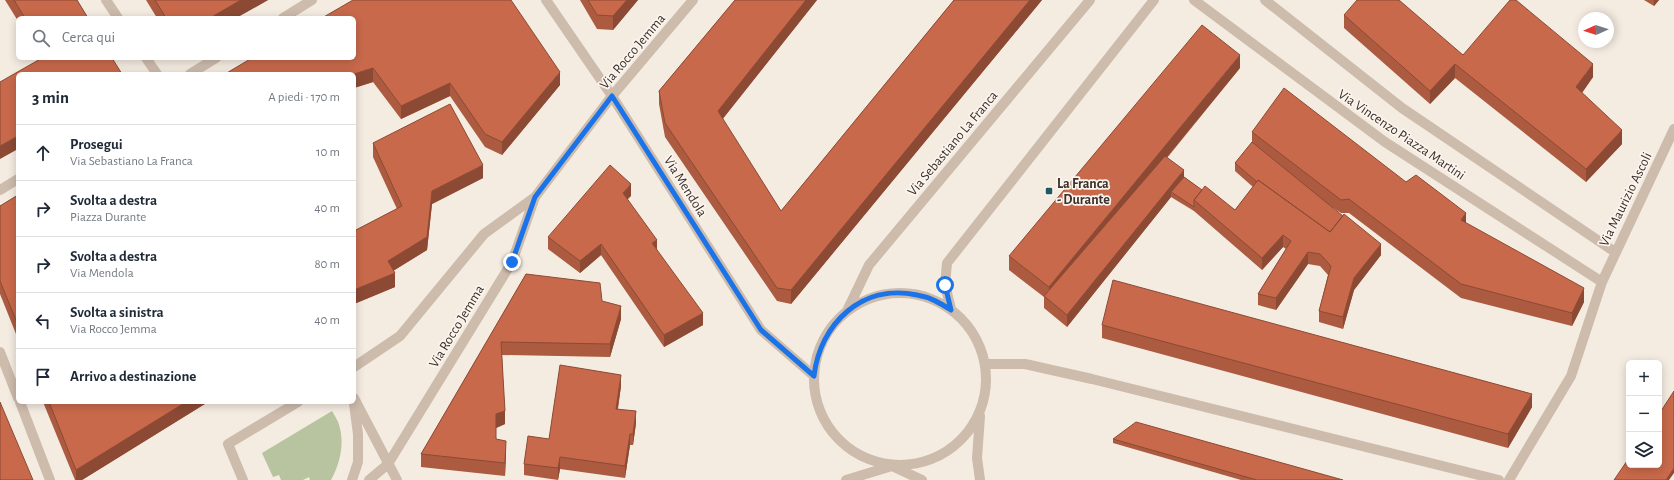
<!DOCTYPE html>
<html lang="it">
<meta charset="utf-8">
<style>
body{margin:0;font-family:"Alegreya Sans",sans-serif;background:#f6f6f7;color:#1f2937}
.controls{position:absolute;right:12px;bottom:12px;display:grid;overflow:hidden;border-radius:6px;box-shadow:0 2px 10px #0003}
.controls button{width:36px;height:36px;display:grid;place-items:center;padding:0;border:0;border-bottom:1px solid #e0e1e3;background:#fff;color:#1f2937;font:20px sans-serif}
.compass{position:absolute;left:1578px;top:12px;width:36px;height:36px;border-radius:50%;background:#fff;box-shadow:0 2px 10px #0003;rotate:267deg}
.stop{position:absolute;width:12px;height:12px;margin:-9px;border:3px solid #1a73e8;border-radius:50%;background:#fff}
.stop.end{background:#1a73e8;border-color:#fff;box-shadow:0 1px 4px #0008}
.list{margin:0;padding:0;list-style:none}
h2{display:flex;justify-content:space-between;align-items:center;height:52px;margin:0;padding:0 16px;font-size:17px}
h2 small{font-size:13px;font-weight:400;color:#747a83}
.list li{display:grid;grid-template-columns:26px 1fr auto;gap:12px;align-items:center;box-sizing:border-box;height:56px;padding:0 16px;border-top:1px solid #e0e1e3}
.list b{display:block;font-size:15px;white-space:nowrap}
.list p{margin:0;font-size:13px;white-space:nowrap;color:#747a83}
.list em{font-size:13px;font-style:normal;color:#747a83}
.icon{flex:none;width:22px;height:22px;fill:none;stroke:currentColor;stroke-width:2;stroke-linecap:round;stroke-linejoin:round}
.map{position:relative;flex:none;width:1674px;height:480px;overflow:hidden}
.search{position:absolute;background:#fff;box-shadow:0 2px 10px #0003;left:16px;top:16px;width:340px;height:44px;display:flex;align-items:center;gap:10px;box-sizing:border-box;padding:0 14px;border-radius:6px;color:#747a83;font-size:15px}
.panel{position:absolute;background:#fff;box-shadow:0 2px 10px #0003;left:16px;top:72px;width:340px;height:332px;border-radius:6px}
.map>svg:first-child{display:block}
</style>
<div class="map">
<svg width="1674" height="480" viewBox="0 0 1674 480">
<rect width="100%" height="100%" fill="#f4ebe1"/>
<path fill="#b8c4a0" d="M 332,411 C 334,415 338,420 339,425 C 345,443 340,464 331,480 L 310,480 L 309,477 L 303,480 L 281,480 L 279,475 L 273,477 L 262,453 Z"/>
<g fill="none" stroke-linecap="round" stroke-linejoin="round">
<path stroke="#cdbbac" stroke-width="10" d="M 106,0 L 118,18
M 546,0 L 612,96 L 761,330 L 814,376
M 1194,0 L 1385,142 L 1602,282
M 1265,0 L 1402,108 L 1615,252
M 283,18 L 312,0
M 146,58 L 157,74
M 190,74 L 216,58
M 0,190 L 18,179
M814 379a86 86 0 1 1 172 0a86 86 0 1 1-172 0Z
M 951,309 L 945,285 L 947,263 L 1154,0
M 847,311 L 869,265 L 1090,0
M 0,352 L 18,398
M 985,364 L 1025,364 L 1092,379 L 1499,480
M 354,367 L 400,336 L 484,234 L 535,197 L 612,96 L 693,0
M 354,398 L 397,480
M 20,402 L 50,480
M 243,480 L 228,444 L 298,402
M 352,480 L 358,462 L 358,434 L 354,404
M 369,480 L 388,464 L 512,262 L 535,197
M 846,480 L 892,466 L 922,480
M 980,480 L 977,458 L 980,416
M 1509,480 L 1571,376 L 1602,282 L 1674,129"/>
</g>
<path fill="#ac5a40" d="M 5,0 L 77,0 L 88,18 L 18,18 L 18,21 Z
M 146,0 L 268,0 L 236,18 L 157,18 Z
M 580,0 L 638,0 L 613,30 L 597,29 Z
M 735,0 L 817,0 L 722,119 L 781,211 L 954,0 L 1042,0 L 791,304 L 777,301 L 665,137 L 659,104 L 659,91 Z
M 1644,0 L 1659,0 L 1654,6 Z
M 1344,15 L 1463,55 L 1593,77 L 1582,93 L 1622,144 L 1586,182 L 1455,78 L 1430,104 L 1344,28 Z
M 354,58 L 560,85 L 502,155 L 485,147 L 450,96 L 401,119 L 373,82 L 354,88 Z
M 1240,68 L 1167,158 L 1184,177 L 1202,190 L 1235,210 L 1253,187 L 1235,171 L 1235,163 L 1252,143 L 1252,132 L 1406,182 L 1466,223 L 1584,302 L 1572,326 L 1461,298 L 1349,213 L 1341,213 L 1326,203 L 1381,255 L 1354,290 L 1343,329 L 1319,322 L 1319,311 L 1328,275 L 1320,266 L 1308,264 L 1276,310 L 1258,305 L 1258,294 L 1286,249 L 1283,247 L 1262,270 L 1194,211 L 1171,197 L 1067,327 L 1044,308 L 1044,297 L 1009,270 L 1009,256 Z
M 373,143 L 483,178 L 432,204 L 427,250 L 393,271 L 395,287 L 354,304 L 354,231 L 397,209 L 373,157 Z
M 18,195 L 18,339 L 0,294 L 0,206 Z
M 631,196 L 627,199 L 657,251 L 703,325 L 664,347 L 601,255 L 580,273 L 548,249 L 548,237 Z
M 526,274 L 602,301 L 621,319 L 610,357 L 502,355 L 505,424 L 496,428 L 496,439 L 506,454 L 505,476 L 421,467 L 421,454 Z
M 1102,325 L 1532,407 L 1508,448 L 1102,338 Z
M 621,386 L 618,409 L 636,423 L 633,445 L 630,445 L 625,478 L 560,469 L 558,480 L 524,475 L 524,464 L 549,439 Z
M 43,402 L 208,402 L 82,480 L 75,480 Z
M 1113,439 L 1343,480 L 1241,480 L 1113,443 Z"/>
<path fill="#8c4a34" d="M 241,0 L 268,0 L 236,18 L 210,18 Z
M 627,0 L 638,0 L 613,30 L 613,16 Z
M 806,0 L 817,0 L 718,125 L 718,111 Z
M 1030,0 L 1042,0 L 791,304 L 791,290 Z
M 1654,0 L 1659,0 L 1654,6 Z
M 1240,55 L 1240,68 L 1049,300 L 1049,287 Z
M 1455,64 L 1455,78 L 1430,104 L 1430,91 Z
M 1593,64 L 1593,77 L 1576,101 L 1576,87 Z
M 373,68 L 373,82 L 354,88 L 354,74 Z
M 560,72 L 560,85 L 502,155 L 502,142 Z
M 450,83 L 450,96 L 401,119 L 401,106 Z
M 1622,130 L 1622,144 L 1586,182 L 1586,169 Z
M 18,136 L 18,149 L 0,159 L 0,146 Z
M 483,165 L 483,178 L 432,204 L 427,250 L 388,274 L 388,261 L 432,191 Z
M 1184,170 L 1184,181 L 1171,192 L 1171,197 L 1067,327 L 1067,315 Z
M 631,184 L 631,196 L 623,204 L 623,193 Z
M 1466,213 L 1466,227 L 1461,220 Z
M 1283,235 L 1283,247 L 1262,270 L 1262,258 Z
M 657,240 L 657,251 L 652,243 Z
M 601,244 L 601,255 L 580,273 L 580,261 Z
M 1381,244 L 1381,255 L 1354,290 L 1343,329 L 1343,317 L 1354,278 Z
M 1308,252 L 1308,264 L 1276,310 L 1276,298 Z
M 395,273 L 395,287 L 354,304 L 354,290 Z
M 1584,288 L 1584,302 L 1572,326 L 1572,313 Z
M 621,306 L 621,319 L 610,357 L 610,344 Z
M 703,313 L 703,325 L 664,347 L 664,335 Z
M 621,375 L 621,386 L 616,420 L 616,409 Z
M 1532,394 L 1532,407 L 1508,448 L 1508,434 Z
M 186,402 L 208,402 L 82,480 L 76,480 L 76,470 Z
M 505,411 L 505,424 L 496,428 L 496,414 Z
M 636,411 L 636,423 L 633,445 L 633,434 Z
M 630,434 L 630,445 L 625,478 L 625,466 Z
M 506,441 L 506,454 L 505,476 L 505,463 Z
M 560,457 L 560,469 L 558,480 L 558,468 Z
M 1674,468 L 1674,473 L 1669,480 L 1666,480 Z"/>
<path fill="#c8694b" stroke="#8c4a34" d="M 14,0 L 77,0 L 88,18 L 25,18 Z
M 155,0 L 241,0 L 210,18 L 166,18 Z
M 353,0 L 511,0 L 560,72 L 502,142 L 485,134 L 450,83 L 401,106 L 373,68 L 354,74 L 225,74 L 252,58 L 354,58 L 354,18 L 322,18 Z
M 588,0 L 627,0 L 613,16 L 597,15 Z
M 735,0 L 806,0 L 718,111 L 781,211 L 954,0 L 1030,0 L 791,290 L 777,288 L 665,123 L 659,91 Z
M 1357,0 L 1399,0 L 1463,55 L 1510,0 L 1516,0 L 1593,64 L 1576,87 L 1622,130 L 1586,169 L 1455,64 L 1430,91 L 1344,15 Z
M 1202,25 L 1240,55 L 1049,287 L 1009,256 Z
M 42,58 L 112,58 L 122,74 L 18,74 L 18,136 L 0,146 L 0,82 Z
M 1284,88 L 1406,182 L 1416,175 L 1466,213 L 1461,220 L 1584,288 L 1572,313 L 1461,284 L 1349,199 L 1341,200 L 1252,132 Z
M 450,104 L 483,165 L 432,191 L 427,237 L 388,261 L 395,273 L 354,290 L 354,231 L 402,206 L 373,143 Z
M 1252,142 L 1343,216 L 1330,232 L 1258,180 L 1257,182 L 1235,163 Z
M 1165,156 L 1184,170 L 1067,315 L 1044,296 Z
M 610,165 L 631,184 L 623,193 L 657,240 L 652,243 L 703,313 L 664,335 L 601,244 L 580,261 L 548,237 Z
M 1184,177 L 1202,190 L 1194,200 L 1194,207 L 1171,192 Z
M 1258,180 L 1330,232 L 1344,214 L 1381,244 L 1354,278 L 1343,317 L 1319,311 L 1331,266 L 1320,254 L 1308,252 L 1276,298 L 1258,294 L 1291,241 L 1283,235 L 1262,258 L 1194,200 L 1205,186 L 1235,210 Z
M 18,195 L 18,325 L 0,281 L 0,206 Z
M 526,274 L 600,283 L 602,301 L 621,306 L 610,344 L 501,342 L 505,411 L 496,414 L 496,439 L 506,441 L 505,463 L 421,454 Z
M 1113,280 L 1532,394 L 1508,434 L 1102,325 Z
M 560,365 L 621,375 L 616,409 L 636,411 L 633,434 L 630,434 L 625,466 L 560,457 L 558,468 L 524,464 L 528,436 L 549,439 Z
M 1674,391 L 1674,468 L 1666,480 L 1614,480 L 1629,458 L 1629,465 L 1659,465 L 1659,414 Z
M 0,402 L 33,480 L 0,480 Z
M 49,402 L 186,402 L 76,470 Z
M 1136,422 L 1343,480 L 1257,480 L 1113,439 Z"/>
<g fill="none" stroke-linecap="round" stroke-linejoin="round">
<path stroke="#1a73e8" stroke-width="5" d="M 512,262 L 535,197 L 612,96 L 761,330 L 814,376 C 820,324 862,283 917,295 C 930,297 940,303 951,310 L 945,285"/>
</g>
<rect fill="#1f5a5e" stroke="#fbf5ee" stroke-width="1.5" x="1045" y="187" width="8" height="8" rx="2"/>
<g text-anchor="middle" stroke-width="3.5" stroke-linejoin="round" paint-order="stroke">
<g font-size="14" fill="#3b302b" stroke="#fbf5ee">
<text transform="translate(632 51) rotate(-50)" y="5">Via Rocco Jemma</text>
<text transform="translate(1402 134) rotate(34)" y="5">Via Vincenzo Piazza Martini</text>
<text transform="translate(952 143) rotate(-50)" y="5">Via Sebastiano La Franca</text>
<text transform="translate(686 186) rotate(58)" y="5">Via Mendola</text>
<text transform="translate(1625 199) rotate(-64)" y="5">Via Maurizio Ascoli</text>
<text transform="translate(456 326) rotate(-59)" y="5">Via Rocco Jemma</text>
</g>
<g font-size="14" font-weight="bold" fill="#3b302b" stroke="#fbf5ee" text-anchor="start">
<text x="1057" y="188">La Franca<tspan x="1057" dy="16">- Durante</tspan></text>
</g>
</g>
</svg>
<div class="controls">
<button>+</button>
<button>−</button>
<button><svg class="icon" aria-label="layers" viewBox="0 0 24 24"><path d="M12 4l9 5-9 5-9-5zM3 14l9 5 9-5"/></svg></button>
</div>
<svg class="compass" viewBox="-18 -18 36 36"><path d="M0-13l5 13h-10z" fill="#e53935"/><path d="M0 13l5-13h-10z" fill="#747a83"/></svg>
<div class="stop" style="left:945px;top:285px"></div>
<div class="stop end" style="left:512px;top:262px"></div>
<div class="search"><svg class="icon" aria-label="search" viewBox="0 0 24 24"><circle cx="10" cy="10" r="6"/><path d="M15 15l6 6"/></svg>Cerca qui</div>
<section class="panel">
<h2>3 min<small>A piedi · 170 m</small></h2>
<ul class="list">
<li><svg class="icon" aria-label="ahead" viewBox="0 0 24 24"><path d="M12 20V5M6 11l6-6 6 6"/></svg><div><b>Prosegui</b><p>Via Sebastiano La Franca</p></div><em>10 m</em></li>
<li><svg class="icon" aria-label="right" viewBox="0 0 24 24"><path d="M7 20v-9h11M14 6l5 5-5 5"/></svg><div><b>Svolta a destra</b><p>Piazza Durante</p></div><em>40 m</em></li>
<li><svg class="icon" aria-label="right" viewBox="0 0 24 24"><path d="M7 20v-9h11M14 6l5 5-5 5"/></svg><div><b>Svolta a destra</b><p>Via Mendola</p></div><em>80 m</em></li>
<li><svg class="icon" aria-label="left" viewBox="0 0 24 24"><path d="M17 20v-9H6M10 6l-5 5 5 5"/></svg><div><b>Svolta a sinistra</b><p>Via Rocco Jemma</p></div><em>40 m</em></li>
<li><svg class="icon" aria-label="arrive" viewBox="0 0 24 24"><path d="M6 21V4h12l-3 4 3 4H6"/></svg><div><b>Arrivo a destinazione</b></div></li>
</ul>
</section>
</div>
